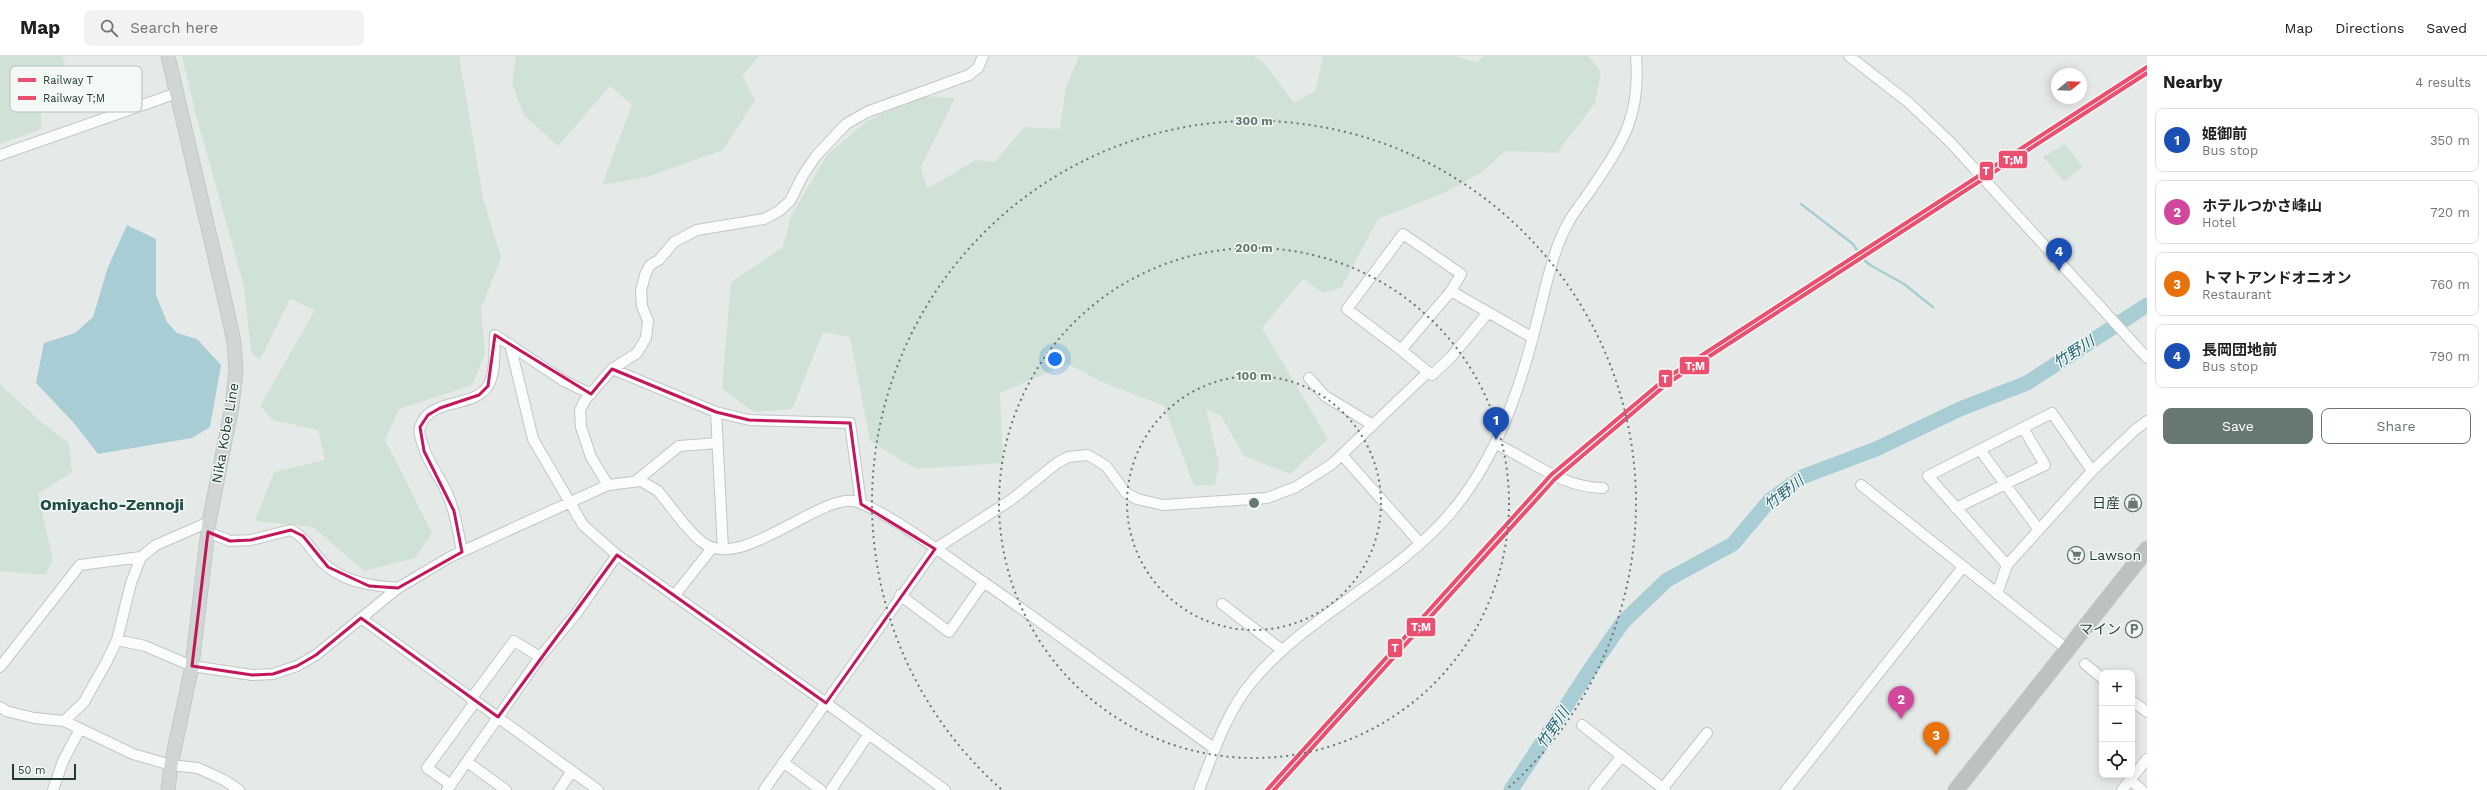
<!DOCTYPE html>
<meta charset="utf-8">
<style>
body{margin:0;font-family:"Work Sans","Noto Sans JP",sans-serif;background:#f2f2f2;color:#202124}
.controls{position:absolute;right:12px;bottom:12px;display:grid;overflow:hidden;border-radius:8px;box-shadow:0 2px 10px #0003}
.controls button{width:36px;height:36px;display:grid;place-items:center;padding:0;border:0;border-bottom:1px solid #e0e0e0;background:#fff;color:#202124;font:20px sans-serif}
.compass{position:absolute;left:2051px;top:12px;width:36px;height:36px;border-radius:50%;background:#fff;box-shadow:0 2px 10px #0003;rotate:71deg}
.scale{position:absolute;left:12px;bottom:10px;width:64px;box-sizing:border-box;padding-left:4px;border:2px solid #243c37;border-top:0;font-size:11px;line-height:14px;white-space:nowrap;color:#243c37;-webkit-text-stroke:3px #f4f9f6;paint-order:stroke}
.you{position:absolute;left:1055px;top:303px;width:14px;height:14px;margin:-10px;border:3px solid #fff;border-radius:50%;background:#1a73e8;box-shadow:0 0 0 6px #1a73e833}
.badge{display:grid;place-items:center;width:26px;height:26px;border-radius:50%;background:#687975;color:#fff;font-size:13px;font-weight:700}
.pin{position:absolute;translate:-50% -33px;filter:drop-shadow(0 1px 2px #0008)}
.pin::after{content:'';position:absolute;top:21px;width:14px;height:12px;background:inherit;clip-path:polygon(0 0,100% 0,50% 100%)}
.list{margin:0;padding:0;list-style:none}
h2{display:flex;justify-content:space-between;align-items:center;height:52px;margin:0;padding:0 16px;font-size:17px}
h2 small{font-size:13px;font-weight:400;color:#757577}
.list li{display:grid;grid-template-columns:26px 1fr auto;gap:12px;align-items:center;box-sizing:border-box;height:64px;margin:0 8px 8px;padding:0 8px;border:1px solid #e0e0e0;border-radius:8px}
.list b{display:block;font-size:15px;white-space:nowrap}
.list p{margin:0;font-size:13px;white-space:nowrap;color:#757577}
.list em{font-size:13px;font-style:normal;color:#757577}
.actions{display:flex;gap:8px;padding:12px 16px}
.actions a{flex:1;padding:9px 0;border:1px solid #687975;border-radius:8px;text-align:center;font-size:14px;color:#687975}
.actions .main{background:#687975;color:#fff}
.icon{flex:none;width:22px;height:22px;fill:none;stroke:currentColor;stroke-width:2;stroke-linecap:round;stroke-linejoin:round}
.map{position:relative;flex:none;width:2147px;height:734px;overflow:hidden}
header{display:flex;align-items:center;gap:24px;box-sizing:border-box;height:56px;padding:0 20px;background:#fff;border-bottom:1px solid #e0e0e0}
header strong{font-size:19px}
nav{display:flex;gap:22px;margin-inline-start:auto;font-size:14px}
.search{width:280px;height:36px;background:#f2f2f2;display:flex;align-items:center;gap:10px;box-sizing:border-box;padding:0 14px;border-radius:8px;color:#757577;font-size:15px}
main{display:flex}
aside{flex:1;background:#fff}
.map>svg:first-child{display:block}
</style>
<header>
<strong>Map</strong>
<div class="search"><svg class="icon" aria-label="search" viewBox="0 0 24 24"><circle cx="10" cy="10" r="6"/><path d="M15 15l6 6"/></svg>Search here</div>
<nav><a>Map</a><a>Directions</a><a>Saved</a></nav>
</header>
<main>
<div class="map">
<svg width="2147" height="734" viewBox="0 0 2147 734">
<rect width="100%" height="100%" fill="#e5eae8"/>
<path fill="#d0e2d6" d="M 0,0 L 62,0 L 65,5 L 41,50 L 41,73 L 0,88 Z
M 182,0 L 459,0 L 483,142 L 501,202 L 481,253 L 485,298 L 472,329 L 399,353 L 385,384 L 432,477 L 415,502 L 364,515 L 313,471 L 255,465 L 274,416 L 325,404 L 318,374 L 273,364 L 260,350 L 315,254 L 290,243 L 260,304 L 251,296 L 244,230 L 196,59 Z
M 516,0 L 759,0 L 742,20 L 755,44 L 723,94 L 647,121 L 602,129 L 632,49 L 610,30 L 558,90 L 524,59 L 512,28 Z
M 1079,0 L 1254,0 L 1265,8 L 1294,47 L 1315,35 L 1323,0 L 1454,0 L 1476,6 L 1485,0 L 1588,0 L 1601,16 L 1595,47 L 1557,97 L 1505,95 L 1481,117 L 1446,136 L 1378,163 L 1341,232 L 1323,237 L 1303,223 L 1262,272 L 1328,383 L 1290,418 L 1244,400 L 1221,360 L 1206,352 L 1219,408 L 1215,429 L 1194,430 L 1164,350 L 1102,326 L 1068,308 L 1000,337 L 1003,407 L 916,413 L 870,385 L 850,281 L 823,276 L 792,353 L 754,356 L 722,333 L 731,226 L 783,191 L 791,160 L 827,99 L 867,65 L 922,40 L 955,42 L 921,111 L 927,133 L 976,104 L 995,106 L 1024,71 L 1060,73 L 1066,31 Z
M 2065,88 L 2083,111 L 2064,125 L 2043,101 Z
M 0,328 L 41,366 L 69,387 L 72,416 L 38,438 L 53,504 L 45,519 L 0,515 Z"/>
<path fill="#a9cdd5" d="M 127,169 L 156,183 L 156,239 L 167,266 L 177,277 L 197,283 L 221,309 L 210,371 L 192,382 L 98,398 L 74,367 L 36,327 L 44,287 L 75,277 L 93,261 L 108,211 Z"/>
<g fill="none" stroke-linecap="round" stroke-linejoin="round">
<path stroke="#a9cdd5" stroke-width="2.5" d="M 1801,148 L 1853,188 L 1862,202 L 1870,209 L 1904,228 L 1933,251"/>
<path stroke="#a9cdd5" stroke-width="15" d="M 1511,734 L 1591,612 L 1623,566 L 1667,524 L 1733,488 L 1770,444 L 1802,421 L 1876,393 L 1960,353 L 2027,327 L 2147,249"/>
<g stroke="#c2c7c5" stroke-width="12">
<path id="minor" d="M 1849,0 L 1908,46 L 1951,87 L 2147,302
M 0,99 L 177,37
M 510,288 L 533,383 L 583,469 L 617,499 L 815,639 L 945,734
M 1401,294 L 1347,253 L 1403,178 L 1461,218 L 1451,235
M 612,313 L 716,356 L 749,364 L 850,367 L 861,448
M 1428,316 L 1432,319 L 1451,301 L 1487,258
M 1309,322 L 1325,340 L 1373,369
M 716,356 L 723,493
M 1496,388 C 1533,405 1560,431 1603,432
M 1980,394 L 2039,474
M 1342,399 L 1420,487
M 636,425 L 679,390 L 718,387
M 608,429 L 591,401 L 581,371 L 580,354 L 585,344 L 612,313 L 637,297 L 646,282 L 648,265 L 642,250 L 641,235 L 645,219 L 650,209 L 659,204 L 674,186 L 697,174 L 764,163 L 779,155 L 790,145 L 803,119 L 816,100 L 846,68 L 867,56 L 969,19 L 978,12 L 983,0
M 1861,429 L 2068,594
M 1956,452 L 2045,409 L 2023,372
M 208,476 L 230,485 L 251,484 L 291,474 C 310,484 313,500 328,511 C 348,527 374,530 398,532
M 462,496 C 458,475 455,454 446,435 C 439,419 427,406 423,389 C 421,384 418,376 420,371 C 429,341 473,353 488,330 C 496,317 494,294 495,279 L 564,325 L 591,338
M 2007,509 L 1928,420 L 2052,357 L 2092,415
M 1997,538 L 2007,509 L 2092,415 L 2135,374 L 2147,365
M 900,539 L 949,576 L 984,526
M 674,540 L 712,492
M 1222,548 L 1282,594
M 361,562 L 598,734
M 117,584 L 145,590 L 192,610 L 252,619 L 273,618 L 297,610 L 316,599 L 398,532 L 450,501 L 608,429 L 641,425 L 658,435 C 671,450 686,474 702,486 C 741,518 824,433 858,446 C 893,460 938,494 969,516 C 1052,573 1133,634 1215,693
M 2085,608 L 2102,622
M 0,611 L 80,509 L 141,501
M 471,643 L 514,585 L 540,601
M 2132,645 L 2147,656
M 0,651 L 6,655 L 34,662 L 64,665 L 133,698 L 171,709 L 198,712 L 224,724 L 239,734
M 64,665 L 84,646 L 107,605 L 117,584 L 131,527 L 141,501 L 156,489 L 209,466
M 1582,669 L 1665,734
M 467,706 L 506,734
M 783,706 L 821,734
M 2130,724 L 2142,734
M 451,729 L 427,712 L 475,646
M 1663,732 L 1707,677
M 53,734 L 63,705 L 80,673
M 447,734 L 540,601 L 576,558 L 617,499
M 559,734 L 572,715
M 764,734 L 935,493 L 1011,444 L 1057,407 L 1068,401 L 1088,399 L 1106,410 L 1126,437 L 1137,443 L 1163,449 L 1267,442 L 1296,431 L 1332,408 L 1428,316 L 1401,294 L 1451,235 L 1533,282
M 831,734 L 868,679
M 1199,734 C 1213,698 1226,657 1251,627 C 1305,560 1397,522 1453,454 C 1497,400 1519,336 1536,269 C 1545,236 1551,198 1568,167 C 1574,156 1583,145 1590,135 C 1623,86 1641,61 1636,0
M 1594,734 L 1622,700
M 1786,734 L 1963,511
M 2122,734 L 2147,703"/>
</g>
<g stroke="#c1c9c7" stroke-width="15">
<path id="major" d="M 168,0 L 226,249 L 234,286 L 236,315 L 232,350 L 209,466 L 192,610 L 171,709 L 168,734"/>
</g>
<g stroke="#c1c9c7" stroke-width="17">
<path id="highway" d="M 1956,734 L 2147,493"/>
</g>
<use href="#minor" stroke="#fbfcfc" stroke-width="10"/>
<use href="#major" stroke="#cfd6d4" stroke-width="13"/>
<use href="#highway" stroke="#bbc2c1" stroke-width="15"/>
<g stroke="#f4f9f6" stroke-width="7">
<path id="rail-1" d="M 1267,734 L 1551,419 L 1665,323 L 2147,11"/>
</g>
<g stroke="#f4f9f6" stroke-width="7">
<path id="rail-2" d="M 1274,734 L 1555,423 L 1668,327 L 2147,17"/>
</g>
<use href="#rail-1" stroke="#ea4f6f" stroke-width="4"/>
<use href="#rail-2" stroke="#ea4f6f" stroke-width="4"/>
</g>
<path fill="none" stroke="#c2185b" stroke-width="3" stroke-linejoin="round" d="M 495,279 L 591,338 L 612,313 L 716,356 L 749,364 L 850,367 L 861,448 L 935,493 L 826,647 L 617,499 L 498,661 L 361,562 L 316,599 L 297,610 L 273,618 L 252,619 L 192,610 L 208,476 L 230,485 L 251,484 L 291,474 L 303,480 L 328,511 L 369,530 L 398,532 L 462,496 L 454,455 L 424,395 L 420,371 L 428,359 L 440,352 L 479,339 L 488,330 Z"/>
<g fill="none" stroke="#687975" stroke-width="2" stroke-dasharray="2 4">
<circle cx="1254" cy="447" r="127"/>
<circle cx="1254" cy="447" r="255"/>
<path d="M1001 733A382 382 0 1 1 1507 733"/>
</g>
<defs>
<g id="shop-ring" transform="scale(0.9)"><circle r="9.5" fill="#f4f9f6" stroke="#687975" stroke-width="1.5"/><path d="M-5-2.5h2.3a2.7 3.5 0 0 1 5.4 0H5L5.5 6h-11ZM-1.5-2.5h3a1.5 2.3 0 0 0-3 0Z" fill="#687975"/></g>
<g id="supermarket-ring" transform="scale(0.9)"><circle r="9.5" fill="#f4f9f6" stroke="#687975" stroke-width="1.5"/><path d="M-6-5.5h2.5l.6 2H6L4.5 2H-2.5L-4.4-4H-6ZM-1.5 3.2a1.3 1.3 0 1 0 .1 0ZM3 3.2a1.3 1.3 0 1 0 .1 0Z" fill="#687975"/></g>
<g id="parking-ring" transform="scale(0.9)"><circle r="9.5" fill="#f4f9f6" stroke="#687975" stroke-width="1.5"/><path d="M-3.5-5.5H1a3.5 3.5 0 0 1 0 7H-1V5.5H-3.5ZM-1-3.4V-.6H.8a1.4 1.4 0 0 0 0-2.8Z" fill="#687975"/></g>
</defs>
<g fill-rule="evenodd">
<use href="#shop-ring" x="2133" y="447"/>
<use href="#supermarket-ring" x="2076" y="499"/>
<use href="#parking-ring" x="2134" y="573"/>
</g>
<g text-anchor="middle" stroke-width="3" stroke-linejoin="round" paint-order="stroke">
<g font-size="14" fill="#243c37" stroke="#f4f9f6">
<text transform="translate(225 377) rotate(-80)" y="5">Nika Kobe Line</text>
</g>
<g font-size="14" fill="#243c37" stroke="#f4f9f6" text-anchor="end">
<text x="2120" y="452">日産</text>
<text x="2089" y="504" text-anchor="start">Lawson</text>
<text x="2121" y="578">マイン</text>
</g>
<g font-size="15" font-style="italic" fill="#226274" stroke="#f4f9f6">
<text transform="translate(2074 296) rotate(-33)" y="5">竹野川</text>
<text transform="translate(1784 437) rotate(-38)" y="5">竹野川</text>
<text transform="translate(1553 672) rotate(-56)" y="5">竹野川</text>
</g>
<g font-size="16" font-weight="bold" fill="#214d45" stroke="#f4f9f6">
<text x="112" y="454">Omiyacho-Zennoji</text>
</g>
</g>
<rect x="10" y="10" width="132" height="46" rx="6" fill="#f4f9f6" stroke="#b6c0bd" stroke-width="1"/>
<rect x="18" y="22" width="18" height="4" fill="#ea4f6f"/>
<rect x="18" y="40" width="18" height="4" fill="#ea4f6f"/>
<g font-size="11" fill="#243c37">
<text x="43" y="28">Railway T</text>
<text x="43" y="46">Railway T;M</text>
</g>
<circle cx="1254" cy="447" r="6" fill="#687975" stroke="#f4f9f6" stroke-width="2"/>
<g font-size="12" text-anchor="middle" font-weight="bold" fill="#687975" stroke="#f4f9f6" stroke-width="3" stroke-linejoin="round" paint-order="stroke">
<text x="1254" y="69">300 m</text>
<text x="1254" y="196">200 m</text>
<text x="1254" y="324">100 m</text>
</g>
<g stroke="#f4f9f6" stroke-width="1.5">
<rect x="1998" y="94" width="30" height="19" rx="4" fill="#ea4f6f"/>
<rect x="1979" y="105" width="15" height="20" rx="4" fill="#ea4f6f"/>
<rect x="1679" y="300" width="31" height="19" rx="4" fill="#ea4f6f"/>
<rect x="1658" y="313" width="15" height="19" rx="4" fill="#ea4f6f"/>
<rect x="1406" y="561" width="30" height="20" rx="4" fill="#ea4f6f"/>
<rect x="1387" y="582" width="16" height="20" rx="4" fill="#ea4f6f"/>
</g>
<g font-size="11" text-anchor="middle" font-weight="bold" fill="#fff">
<text x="2013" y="108">T;M</text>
<text x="1986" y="119">T</text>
<text x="1695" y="314">T;M</text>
<text x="1665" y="327">T</text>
<text x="1421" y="575">T;M</text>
<text x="1395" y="596">T</text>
</g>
</svg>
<div class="controls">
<button>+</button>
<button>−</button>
<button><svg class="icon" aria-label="locate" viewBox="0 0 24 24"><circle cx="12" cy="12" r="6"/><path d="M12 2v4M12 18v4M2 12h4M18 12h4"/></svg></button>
</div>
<svg class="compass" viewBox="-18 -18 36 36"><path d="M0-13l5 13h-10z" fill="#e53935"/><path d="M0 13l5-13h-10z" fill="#757577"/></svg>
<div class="scale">50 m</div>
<div class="you"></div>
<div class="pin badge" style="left:1496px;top:384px;background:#1a4fb4">1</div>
<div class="pin badge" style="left:1901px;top:663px;background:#d1479c">2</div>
<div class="pin badge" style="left:1936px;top:699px;background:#e8710a">3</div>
<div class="pin badge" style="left:2059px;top:215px;background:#1a4fb4">4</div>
</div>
<aside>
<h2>Nearby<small>4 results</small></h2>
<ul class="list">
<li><span class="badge" style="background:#1a4fb4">1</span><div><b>姫御前</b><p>Bus stop</p></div><em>350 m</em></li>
<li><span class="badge" style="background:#d1479c">2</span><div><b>ホテルつかさ峰山</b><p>Hotel</p></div><em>720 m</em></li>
<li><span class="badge" style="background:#e8710a">3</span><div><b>トマトアンドオニオン</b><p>Restaurant</p></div><em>760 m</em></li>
<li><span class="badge" style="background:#1a4fb4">4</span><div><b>長岡団地前</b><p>Bus stop</p></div><em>790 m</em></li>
</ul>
<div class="actions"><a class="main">Save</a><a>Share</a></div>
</aside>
</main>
